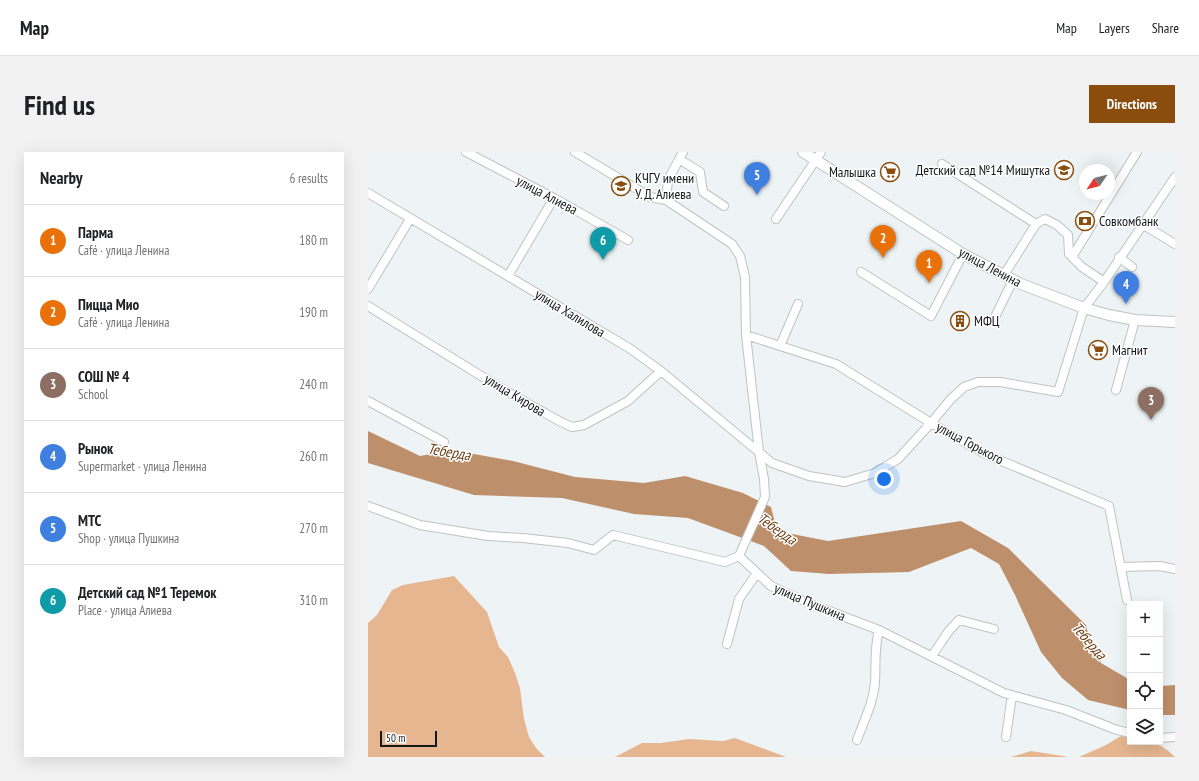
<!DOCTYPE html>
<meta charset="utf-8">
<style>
body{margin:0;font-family:"PT Sans Narrow",sans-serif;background:#f2f2f2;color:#202124}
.controls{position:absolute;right:12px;bottom:12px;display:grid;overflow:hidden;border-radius:0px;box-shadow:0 4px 16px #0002}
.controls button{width:36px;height:36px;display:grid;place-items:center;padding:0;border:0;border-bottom:1px solid #e0e0e0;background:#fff;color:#202124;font:20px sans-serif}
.compass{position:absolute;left:711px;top:12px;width:36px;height:36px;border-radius:50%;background:#fff;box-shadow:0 4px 16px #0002;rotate:235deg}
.scale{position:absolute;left:12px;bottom:10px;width:57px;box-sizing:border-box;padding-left:4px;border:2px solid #151818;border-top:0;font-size:11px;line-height:14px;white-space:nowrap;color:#151818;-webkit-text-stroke:3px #fff;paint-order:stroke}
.you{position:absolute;left:516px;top:327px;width:14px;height:14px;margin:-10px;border:3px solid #fff;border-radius:50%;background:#1a73e8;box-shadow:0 0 0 6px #1a73e833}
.badge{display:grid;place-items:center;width:26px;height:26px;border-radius:50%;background:#8a4d0e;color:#fff;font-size:13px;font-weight:700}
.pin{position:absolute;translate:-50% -33px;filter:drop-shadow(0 1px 2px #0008)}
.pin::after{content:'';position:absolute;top:21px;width:14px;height:12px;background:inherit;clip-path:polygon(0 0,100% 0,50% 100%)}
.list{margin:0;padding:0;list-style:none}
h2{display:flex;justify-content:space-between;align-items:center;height:52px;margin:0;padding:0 16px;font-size:17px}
h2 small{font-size:13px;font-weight:400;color:#757577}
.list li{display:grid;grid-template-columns:26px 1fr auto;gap:12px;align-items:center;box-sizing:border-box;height:72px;padding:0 16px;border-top:1px solid #e0e0e0}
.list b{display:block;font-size:15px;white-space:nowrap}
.list p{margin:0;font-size:13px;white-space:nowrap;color:#757577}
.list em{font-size:13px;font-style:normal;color:#757577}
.icon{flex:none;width:22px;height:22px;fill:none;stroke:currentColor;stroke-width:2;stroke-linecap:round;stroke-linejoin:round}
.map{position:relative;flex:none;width:807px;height:605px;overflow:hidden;border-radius:0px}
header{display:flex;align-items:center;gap:24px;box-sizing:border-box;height:56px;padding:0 20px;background:#fff;border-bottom:1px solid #e0e0e0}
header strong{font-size:19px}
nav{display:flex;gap:22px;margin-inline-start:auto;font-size:14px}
.intro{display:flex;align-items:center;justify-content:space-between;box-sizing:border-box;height:96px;padding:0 24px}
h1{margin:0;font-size:28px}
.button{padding:10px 18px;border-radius:0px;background:#8a4d0e;color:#fff;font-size:14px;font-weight:700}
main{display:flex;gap:24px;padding:0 24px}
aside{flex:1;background:#fff;border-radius:0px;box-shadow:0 4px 16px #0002}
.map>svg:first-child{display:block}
</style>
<header>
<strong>Map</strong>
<nav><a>Map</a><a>Layers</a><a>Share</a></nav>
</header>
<div class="intro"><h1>Find us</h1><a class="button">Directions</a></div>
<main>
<aside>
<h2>Nearby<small>6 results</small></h2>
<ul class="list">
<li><span class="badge" style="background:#e8710a">1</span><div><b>Парма</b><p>Café · улица Ленина</p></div><em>180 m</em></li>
<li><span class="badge" style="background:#e8710a">2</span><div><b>Пицца Мио</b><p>Café · улица Ленина</p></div><em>190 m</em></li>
<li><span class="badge" style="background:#8d6e63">3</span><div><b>СОШ № 4</b><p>School</p></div><em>240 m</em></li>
<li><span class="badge" style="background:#3f7fe0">4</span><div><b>Рынок</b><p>Supermarket · улица Ленина</p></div><em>260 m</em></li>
<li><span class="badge" style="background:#3f7fe0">5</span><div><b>МТС</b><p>Shop · улица Пушкина</p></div><em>270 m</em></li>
<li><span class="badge" style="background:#0f9aa8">6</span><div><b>Детский сад №1 Теремок</b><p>Place · улица Алиева</p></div><em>310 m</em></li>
</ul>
</aside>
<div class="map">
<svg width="807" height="605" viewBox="0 0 807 605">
<rect width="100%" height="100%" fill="#eef4f5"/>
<path fill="#e6b690" d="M 86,424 L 119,460 L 131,495 L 140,505 L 147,521 L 152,536 L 156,567 L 161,585 L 168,596 L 177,605 L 0,605 L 0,471 L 9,463 L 24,438 L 35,433 Z
M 753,584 L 762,586 L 762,590 C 783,590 791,589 807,605 L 711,605 L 738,593 Z
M 367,586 L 418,605 L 247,605 L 274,591 L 293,591 L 321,587 L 355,589 Z
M 663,599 L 701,605 L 643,605 Z"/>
<path fill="#be8f6b" d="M 0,279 L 52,304 L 84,298 L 145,309 L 207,325 L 276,331 L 317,324 L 375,341 L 403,355 L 409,379 L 460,389 L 593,369 L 640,396 L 718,473 L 724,499 L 733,511 L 762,528 L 762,558 L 720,548 L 694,526 L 673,500 L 647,443 L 631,412 L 603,396 L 541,420 L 461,422 L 423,419 L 396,394 L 320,366 L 266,362 L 194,346 L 106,343 L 0,311 Z
M 807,533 L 807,563 L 792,563 L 792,534 Z"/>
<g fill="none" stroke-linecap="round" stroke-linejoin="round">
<g stroke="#bdc3c4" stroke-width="10">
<path id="minor" d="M 98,0 L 186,46 L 260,88
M 207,0 L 282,45 L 298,48
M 315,0 L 300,28 L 298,48 L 364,92 L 372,104 L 377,125 L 378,183 L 391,300 L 396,327 L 397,345 L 371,404
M 311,7 L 332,20 L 335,40 L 356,54
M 574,12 L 668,72
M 0,41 L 261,196 L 293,219 L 404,311 L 441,324 L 477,330 L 507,321 L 530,307 L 563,271 L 582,248 L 596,235 L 610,230 L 632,230 L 690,240 L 716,156 L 736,130 L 807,25
M 408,67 L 453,0
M 774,72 L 807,92
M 704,105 L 769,0
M 751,105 L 764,115
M 493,120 L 563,164 L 595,102
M 636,123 L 668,72 L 677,67 L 689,73 L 700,83 L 701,102 L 714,115 L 736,130
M 140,124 L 186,46
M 0,137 L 42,67
M 0,154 L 136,238 L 193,270 L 204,275 L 216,273 L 260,249 L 293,219
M 628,163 L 645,128
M 378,183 L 468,212 L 563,271 L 617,302 L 741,354 L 759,448
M 412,194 L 430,152
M 748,238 L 767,168
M 0,249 L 76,290
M 0,354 L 52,373 L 120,384 L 155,386 L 200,391 L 226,398 L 245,383 L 357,410 L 371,404
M 371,404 L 403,434 L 440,451 L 511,478 L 636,541 L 698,558 L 749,578 L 762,581
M 753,415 L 792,414 L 807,417
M 359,492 L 371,447 L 389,421
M 564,504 L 580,480 L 591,468 L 626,477
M 638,585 L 644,543
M 792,586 L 807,585
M 489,588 C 496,569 505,551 507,531 C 508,513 506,496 511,478"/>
</g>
<g stroke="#bdc3c4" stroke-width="12">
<path id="major" d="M 435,0 L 595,102 L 653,132 L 716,156 L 741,163 L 767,168 L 807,170"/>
</g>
<use href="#minor" stroke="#fff" stroke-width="8"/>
<use href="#major" stroke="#fff" stroke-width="10"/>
</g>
<defs>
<g id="school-ring" transform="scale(1)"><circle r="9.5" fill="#fff" stroke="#8a4d0e" stroke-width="1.5"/><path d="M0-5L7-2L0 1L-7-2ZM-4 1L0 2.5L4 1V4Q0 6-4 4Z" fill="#8a4d0e"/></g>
<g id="supermarket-ring" transform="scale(1)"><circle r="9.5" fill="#fff" stroke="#8a4d0e" stroke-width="1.5"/><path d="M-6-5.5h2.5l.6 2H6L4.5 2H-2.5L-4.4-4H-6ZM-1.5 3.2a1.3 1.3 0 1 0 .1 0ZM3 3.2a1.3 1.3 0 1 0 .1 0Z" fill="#8a4d0e"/></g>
<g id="university-ring" transform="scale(1)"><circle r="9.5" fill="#fff" stroke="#8a4d0e" stroke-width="1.5"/><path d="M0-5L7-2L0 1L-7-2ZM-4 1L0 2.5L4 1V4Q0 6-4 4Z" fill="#8a4d0e"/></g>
<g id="bank-ring" transform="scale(1)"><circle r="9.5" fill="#fff" stroke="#8a4d0e" stroke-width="1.5"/><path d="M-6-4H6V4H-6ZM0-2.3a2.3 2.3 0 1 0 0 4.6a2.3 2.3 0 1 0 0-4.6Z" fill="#8a4d0e"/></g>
<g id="building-ring" transform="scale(1)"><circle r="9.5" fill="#fff" stroke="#8a4d0e" stroke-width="1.5"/><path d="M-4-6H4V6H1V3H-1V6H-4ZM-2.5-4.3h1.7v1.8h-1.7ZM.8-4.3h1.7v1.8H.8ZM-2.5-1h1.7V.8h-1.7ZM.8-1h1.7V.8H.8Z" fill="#8a4d0e"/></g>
</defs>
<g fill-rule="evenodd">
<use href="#school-ring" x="696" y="18"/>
<use href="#supermarket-ring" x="522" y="20"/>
<use href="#university-ring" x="253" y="34"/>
<use href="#bank-ring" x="717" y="69"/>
<use href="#building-ring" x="592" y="169"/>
<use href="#supermarket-ring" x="730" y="198"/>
</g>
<g text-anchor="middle" stroke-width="3" stroke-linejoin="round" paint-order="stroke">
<g font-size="14" fill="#151818" stroke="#fff" text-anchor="start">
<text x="682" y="23" text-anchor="end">Детский сад №14 Мишутка</text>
<text x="508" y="25" text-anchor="end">Малышка</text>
<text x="267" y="31">КЧГУ имени<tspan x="267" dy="16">У. Д. Алиева</tspan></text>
<text x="731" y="74">Совкомбанк</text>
<text x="606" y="174">МФЦ</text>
<text x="744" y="203">Магнит</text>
</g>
<g font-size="14" fill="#151818" stroke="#fff">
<text transform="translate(179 43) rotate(28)" y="5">улица Алиева</text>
<text transform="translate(622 115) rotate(28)" y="5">улица Ленина</text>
<text transform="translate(202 161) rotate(31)" y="5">улица Халилова</text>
<text transform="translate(147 243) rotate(31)" y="5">улица Кирова</text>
<text transform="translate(602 291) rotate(28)" y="5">улица Горького</text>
<text transform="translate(442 450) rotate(23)" y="5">улица Пушкина</text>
</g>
<g font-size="15" font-style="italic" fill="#6f4117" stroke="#fff">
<text transform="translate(81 300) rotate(9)" y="5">Теберда</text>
<text transform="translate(409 377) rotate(35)" y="5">Теберда</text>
<text transform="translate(721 489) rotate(49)" y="5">Теберда</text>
</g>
</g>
</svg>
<div class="controls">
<button>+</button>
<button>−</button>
<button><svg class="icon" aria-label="locate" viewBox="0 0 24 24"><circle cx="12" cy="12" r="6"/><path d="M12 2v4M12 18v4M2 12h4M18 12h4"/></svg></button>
<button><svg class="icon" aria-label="layers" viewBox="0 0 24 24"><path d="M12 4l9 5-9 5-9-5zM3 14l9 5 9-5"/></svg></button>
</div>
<svg class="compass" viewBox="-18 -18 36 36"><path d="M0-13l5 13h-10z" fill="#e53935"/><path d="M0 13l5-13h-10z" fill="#757577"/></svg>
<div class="scale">50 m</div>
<div class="you"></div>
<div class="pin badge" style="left:561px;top:131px;background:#e8710a">1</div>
<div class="pin badge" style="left:515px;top:106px;background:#e8710a">2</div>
<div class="pin badge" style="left:783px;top:268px;background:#8d6e63">3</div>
<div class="pin badge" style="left:758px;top:152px;background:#3f7fe0">4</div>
<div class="pin badge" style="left:389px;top:43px;background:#3f7fe0">5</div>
<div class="pin badge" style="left:235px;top:108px;background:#0f9aa8">6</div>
</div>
</main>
